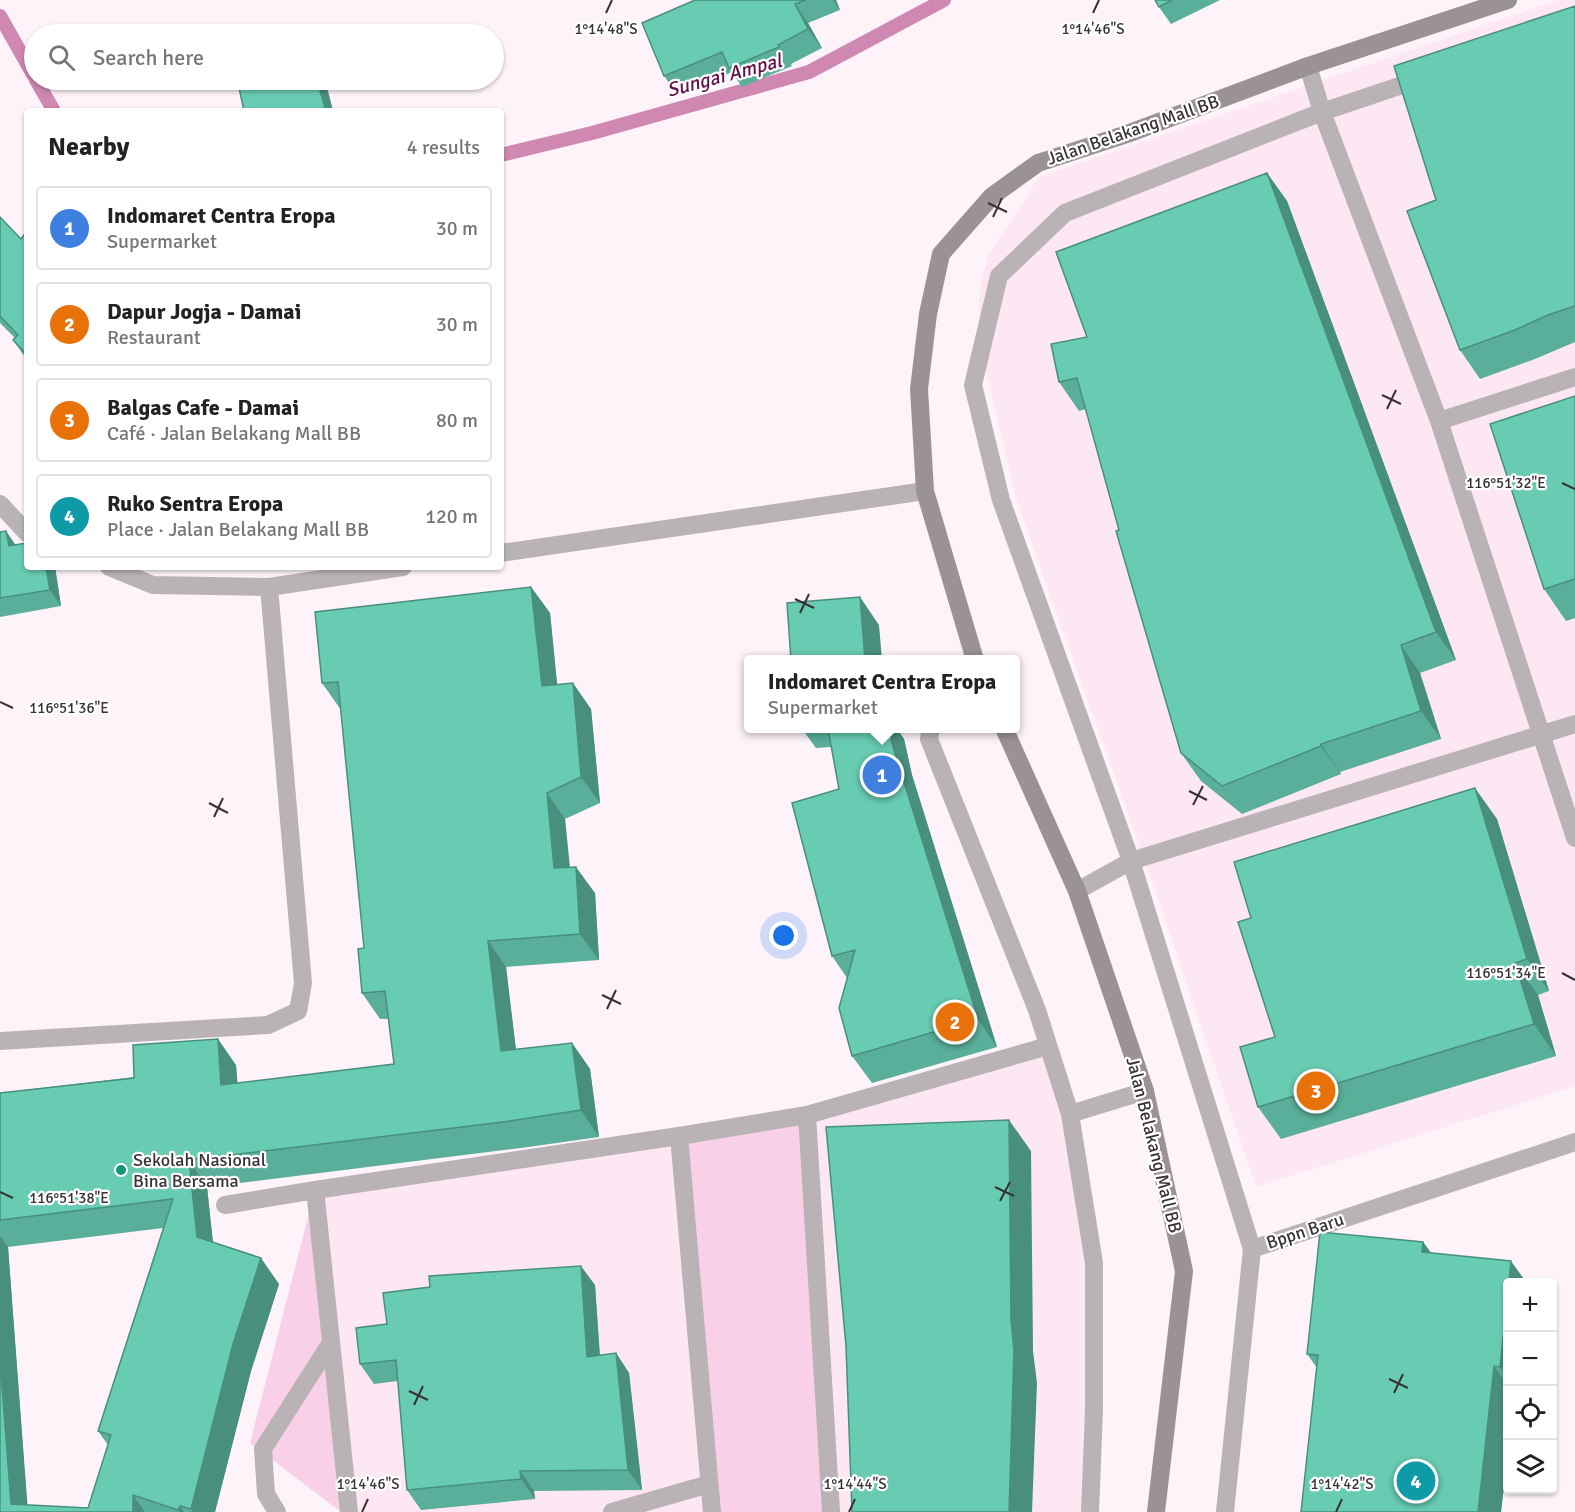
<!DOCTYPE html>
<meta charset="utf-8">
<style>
body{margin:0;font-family:Signika,sans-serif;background:#f6f6f6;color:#222}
.controls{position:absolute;right:18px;bottom:18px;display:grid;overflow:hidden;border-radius:6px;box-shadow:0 2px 4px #0004}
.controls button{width:54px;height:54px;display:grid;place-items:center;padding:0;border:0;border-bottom:2px solid #e0e0e0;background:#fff;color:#222;font:30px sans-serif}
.you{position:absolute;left:784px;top:936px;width:21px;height:21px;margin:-15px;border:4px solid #fff;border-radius:50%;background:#1a73e8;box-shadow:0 0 0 9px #1a73e833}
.badge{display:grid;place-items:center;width:39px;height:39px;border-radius:50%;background:#0f766e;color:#fff;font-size:20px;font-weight:700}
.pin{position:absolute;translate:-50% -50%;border:3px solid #fff;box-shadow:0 2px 6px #0006}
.popup{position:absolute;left:744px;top:655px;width:276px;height:78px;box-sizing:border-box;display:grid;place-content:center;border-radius:6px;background:#fff;filter:drop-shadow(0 2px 4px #0005);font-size:20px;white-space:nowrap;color:#767676}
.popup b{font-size:22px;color:#222}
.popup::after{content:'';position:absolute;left:50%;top:100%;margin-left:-12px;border:12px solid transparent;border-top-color:#fff}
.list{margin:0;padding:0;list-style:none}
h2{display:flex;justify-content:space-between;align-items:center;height:78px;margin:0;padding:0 24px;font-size:26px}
h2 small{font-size:20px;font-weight:400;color:#767676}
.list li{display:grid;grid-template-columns:39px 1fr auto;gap:18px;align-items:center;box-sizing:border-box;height:84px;margin:0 12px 12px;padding:0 12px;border:2px solid #e0e0e0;border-radius:6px}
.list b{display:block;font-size:22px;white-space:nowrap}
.list p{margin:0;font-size:20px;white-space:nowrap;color:#767676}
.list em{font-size:20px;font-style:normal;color:#767676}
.icon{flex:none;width:33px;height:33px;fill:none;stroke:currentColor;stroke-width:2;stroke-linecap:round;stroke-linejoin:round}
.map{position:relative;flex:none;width:1575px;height:1512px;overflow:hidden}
.search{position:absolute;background:#fff;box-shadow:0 2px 4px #0004;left:24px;top:24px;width:480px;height:66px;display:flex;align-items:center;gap:15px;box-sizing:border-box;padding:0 21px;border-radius:33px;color:#767676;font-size:22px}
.panel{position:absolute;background:#fff;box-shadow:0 2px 4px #0004;left:24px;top:108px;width:480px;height:462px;border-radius:6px}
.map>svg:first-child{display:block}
</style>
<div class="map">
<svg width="1575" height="1512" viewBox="0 0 1575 1512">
<rect width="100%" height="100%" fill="#fef3f9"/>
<path fill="#fde7f3" d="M 1558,0 L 1575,0 L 1575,1086 L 1256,1187 L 1146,864 L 1017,502 L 978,337 L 980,288 L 988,256 L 1039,177 Z
M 1048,1046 L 1094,1263 L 1090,1512 L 831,1512 L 807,1115 Z
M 679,1136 L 711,1512 L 352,1512 L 315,1190 Z"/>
<path fill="#fad0e8" d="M 807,1115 L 831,1512 L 710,1512 L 679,1136 Z
M 315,1190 L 341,1512 L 250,1443 Z"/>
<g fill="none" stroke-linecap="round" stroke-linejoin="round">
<path stroke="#ce88b1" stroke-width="14" d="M 0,16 L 34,76
M 36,80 L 54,111
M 501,155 L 592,133 L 809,72 L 944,0"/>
<path stroke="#b9b3b6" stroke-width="18" d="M 1308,66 L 1322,112 L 1439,421 L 1575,838
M 1439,421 L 1575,377
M 931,728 L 929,739 L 1037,1010 L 1070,1114 L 1094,1263 L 1094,1410 L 1090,1512
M 1077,891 L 1131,861 L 1575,724
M 1070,1114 L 1145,1091
M 225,1205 L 315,1190
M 1252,1249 L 1131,861 L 1001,500 L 973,385 L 999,276 L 1065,213 L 1322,112 L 1423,78
M 277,1512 L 266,1494 L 263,1449 L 330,1344
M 349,1512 L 315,1190 L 679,1136
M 612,1512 L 709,1484
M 712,1512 L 679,1136 L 807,1115
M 831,1512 L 807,1115 L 1048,1046
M 1225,1512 L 1252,1249 L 1575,1142"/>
<path stroke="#b9b3b6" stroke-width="18" d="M 0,504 L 27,533
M 501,553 L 925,491
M 109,567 L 153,585 L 269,587 L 403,567
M 0,1041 L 268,1025 L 298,1011 L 303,983 L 269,587"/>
<path stroke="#9a9296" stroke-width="18" d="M 975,660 L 925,491 L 919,389 L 928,314 L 941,254 L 992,196 L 1038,163 L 1127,134 L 1308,66 L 1508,0
M 1004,728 L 1077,891 L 1145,1091 L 1184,1271 L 1156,1512"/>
</g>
<path fill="#59af9a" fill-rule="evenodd" d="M 695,0 L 836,0 L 840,10 L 808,23 L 822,48 L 791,64 L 792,66 L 742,87 L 732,72 L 678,95 L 664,76 Z
M 1155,0 L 1220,0 L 1171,24 L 1159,7 Z
M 1575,6 L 1575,342 L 1535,359 L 1480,379 L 1460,350 Z
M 325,80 L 333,111 L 244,111 Z
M 1267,173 L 1287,201 L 1456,660 L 1420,673 L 1441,739 L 1340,772 L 1341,774 L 1242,814 L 1201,781 L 1181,753 L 1086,409 L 1079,411 L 1059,382 L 1087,337 Z
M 0,217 L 27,355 L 15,338 L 0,323 Z
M 13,340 L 27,355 L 27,360 Z
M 1575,396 L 1575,618 L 1566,621 L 1544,589 Z
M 0,532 L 16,545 L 55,567 L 61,606 L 0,617 Z
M 531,587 L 550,613 L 557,685 L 591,709 L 600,803 L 565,819 L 570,867 L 595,893 L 599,960 L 506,967 L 516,1049 L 572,1043 L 590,1069 L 599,1137 L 521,1148 L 207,1187 L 213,1242 L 279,1284 L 251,1371 L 215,1512 L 0,1512 L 0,1093 L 236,1065 L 237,1083 L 394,1064 L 388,1019 L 380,1019 L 362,993 L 364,948 L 341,710 L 322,683 ZM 163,1228 L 98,1431 L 108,1445 L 88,1508 L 27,1505 L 8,1247 Z
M 802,729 L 897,729 L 904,739 L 912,775 L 997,1047 L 872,1083 L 852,1056 L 847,978 L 832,956 L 839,789 L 831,747 L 816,748 Z
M 1497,819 L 1549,991 L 1538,995 L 1556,1056 L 1281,1139 L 1258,1107 L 1275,1037 L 1251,918 Z
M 1423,1242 L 1431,1253 L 1508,1282 L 1508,1450 L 1501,1512 L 1301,1512 L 1317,1368 L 1307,1354 Z
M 595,1285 L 600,1355 L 616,1353 L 629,1373 L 642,1490 L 534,1491 L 535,1499 L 421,1510 L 407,1490 L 398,1381 L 374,1384 L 360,1364 L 387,1324 Z"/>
<path fill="#498f7d" d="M 833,0 L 836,0 L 840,10 Z
M 795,4 L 808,23 L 822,48 L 808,29 Z
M 317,80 L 325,80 L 333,111 L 327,111 L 325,108 Z
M 1267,173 L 1287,201 L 1456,660 L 1436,632 Z
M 6,531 L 17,547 L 9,546 Z
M 46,567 L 55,567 L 61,606 L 50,590 Z
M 531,587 L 550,613 L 560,712 L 542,686 Z
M 860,597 L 879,625 L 882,660 L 865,660 Z
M 1401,645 L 1420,673 L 1441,739 L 1421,711 Z
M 573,683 L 591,709 L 600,803 L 581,777 Z
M 889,729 L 897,729 L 904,739 L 912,775 L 997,1047 L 978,1019 L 893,747 Z
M 1321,744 L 1340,772 L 1341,774 L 1321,746 Z
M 1475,788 L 1497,819 L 1549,991 L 1527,959 Z
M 547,793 L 565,819 L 572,894 L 554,868 Z
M 576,867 L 595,893 L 599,960 L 580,934 Z
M 488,941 L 506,967 L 519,1077 L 501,1051 Z
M 1515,963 L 1538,995 L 1556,1056 L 1534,1024 Z
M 218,1039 L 236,1065 L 240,1112 L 221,1085 Z
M 572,1043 L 590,1069 L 599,1137 L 581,1110 Z
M 1009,1120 L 1031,1151 L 1033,1351 L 1037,1383 L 1032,1512 L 1009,1512 L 1011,1319 Z
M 189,1160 L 207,1187 L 215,1263 L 197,1237 Z
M 0,1236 L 8,1247 L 28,1512 L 11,1504 L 0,1359 Z
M 1423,1242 L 1443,1269 L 1422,1252 Z
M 261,1258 L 279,1284 L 251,1371 L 215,1512 L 193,1512 L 191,1509 L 233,1344 Z
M 1511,1261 L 1526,1282 L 1509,1282 Z
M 581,1266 L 595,1285 L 601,1377 L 587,1357 Z
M 1508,1293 L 1508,1378 L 1500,1367 Z
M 616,1353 L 629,1373 L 642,1490 L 628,1470 Z
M 1494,1366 L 1508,1386 L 1508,1450 L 1501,1512 L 1478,1512 Z
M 520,1471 L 534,1491 L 535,1499 L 521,1479 Z
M 133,1495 L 145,1512 L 133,1512 Z
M 180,1506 L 184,1512 L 180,1512 L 178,1510 Z"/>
<path fill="#68ccb3" stroke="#498f7d" stroke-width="1.5" d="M 695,0 L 806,0 L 795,4 L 808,29 L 778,45 L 779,47 L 729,68 L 722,52 L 664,76 L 642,23 Z
M 1155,0 L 1172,0 L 1159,7 Z
M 1575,6 L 1575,306 L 1548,315 L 1515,330 L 1460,350 L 1407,211 L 1436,200 L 1394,66 Z
M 254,80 L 317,80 L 325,108 L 314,111 L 244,111 L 238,83 Z
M 1267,173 L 1436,632 L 1401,645 L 1421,711 L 1321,744 L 1321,746 L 1222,786 L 1181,753 L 1116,531 L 1119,530 L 1077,378 L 1059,382 L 1051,344 L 1087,337 L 1056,252 Z
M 0,217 L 21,239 L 24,235 L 27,238 L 27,355 L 13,340 L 18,335 L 0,316 Z
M 1575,396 L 1575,579 L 1544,589 L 1490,424 Z
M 6,531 L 9,546 L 27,543 L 27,567 L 46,567 L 50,590 L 0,598 L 0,532 Z
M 531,587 L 542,686 L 573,683 L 581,777 L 547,793 L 554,868 L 576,867 L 580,934 L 488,941 L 501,1051 L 572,1043 L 581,1110 L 503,1122 L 189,1160 L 197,1237 L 261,1258 L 233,1344 L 191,1509 L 180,1506 L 178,1510 L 133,1495 L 133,1512 L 0,1512 L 0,1359 L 11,1504 L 88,1508 L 111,1435 L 98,1431 L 173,1199 L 0,1220 L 0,1093 L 134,1078 L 133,1045 L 218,1039 L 221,1085 L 394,1064 L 385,991 L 362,993 L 358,949 L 364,948 L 338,682 L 322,683 L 315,612 Z
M 860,597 L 865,660 L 791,660 L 787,603 Z
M 828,729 L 889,729 L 893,747 L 978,1019 L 852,1056 L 839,1008 L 855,950 L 832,956 L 792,803 L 839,789 Z
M 1475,788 L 1527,959 L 1515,963 L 1534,1024 L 1258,1107 L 1240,1047 L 1275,1037 L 1238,922 L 1251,918 L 1234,862 Z
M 1009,1120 L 1011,1319 L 1014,1351 L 1009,1512 L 852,1512 L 846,1346 L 826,1127 Z
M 1320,1232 L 1423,1242 L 1422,1252 L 1511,1261 L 1509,1282 L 1508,1282 L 1508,1293 L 1500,1367 L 1494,1366 L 1478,1512 L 1301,1512 L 1318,1355 L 1307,1354 Z
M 581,1266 L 587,1357 L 616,1353 L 628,1470 L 520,1471 L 521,1479 L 407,1490 L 396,1360 L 360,1364 L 356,1328 L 387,1324 L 383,1293 L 430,1287 L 429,1276 Z"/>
<path fill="none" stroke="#383235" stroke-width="2" d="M 606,13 L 612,0M 1093,13 L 1099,0M 988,203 L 1007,212M 993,217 L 1002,198M 1382,395 L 1401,404M 1387,409 L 1396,390M 1562,483 L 1575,489M 795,599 L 814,608M 800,613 L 809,594M 0,702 L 13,708M 1189,791 L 1207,800M 209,803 L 228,813M 1193,805 L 1203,786M 214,817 L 223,798M 1562,973 L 1575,980M 602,995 L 621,1004M 607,1009 L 616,990M 995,1187 L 1014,1196M 0,1192 L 13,1198M 1000,1201 L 1010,1182M 1389,1379 L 1408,1388M 409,1391 L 428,1400M 1394,1393 L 1403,1374M 414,1405 L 423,1386M 362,1512 L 368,1499M 849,1512 L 855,1499M 1336,1512 L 1342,1499"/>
<circle fill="#16957d" stroke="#fff" stroke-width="2" cx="121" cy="1170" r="6"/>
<g text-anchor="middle" stroke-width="4.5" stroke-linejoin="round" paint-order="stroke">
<g font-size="18" fill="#383235" stroke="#fff">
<text transform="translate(1133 130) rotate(-19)" y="6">Jalan Belakang Mall BB</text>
<text transform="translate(1154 1145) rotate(76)" y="6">Jalan Belakang Mall BB</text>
<text transform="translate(1305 1231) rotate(-18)" y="6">Bppn Baru</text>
</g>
<g font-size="18" fill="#383235" stroke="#fff" text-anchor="start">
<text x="133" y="1166">Sekolah Nasional<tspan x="133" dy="21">Bina Bersama</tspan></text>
</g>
<g font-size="20" font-style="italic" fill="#640f4a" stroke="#fff">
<text transform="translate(724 75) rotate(-15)" y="7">Sungai Ampal</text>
</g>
</g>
<g font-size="15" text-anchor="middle" fill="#383235" stroke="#fff" stroke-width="4.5" stroke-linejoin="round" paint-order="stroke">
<text x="606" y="34">1°14'48"S</text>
<text x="1093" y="34">1°14'46"S</text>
<text x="1506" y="488">116°51'32"E</text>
<text x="69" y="713">116°51'36"E</text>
<text x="1506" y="978">116°51'34"E</text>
<text x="69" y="1203">116°51'38"E</text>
<text x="368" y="1489">1°14'46"S</text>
<text x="855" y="1489">1°14'44"S</text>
<text x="1342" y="1489">1°14'42"S</text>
</g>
</svg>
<div class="controls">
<button>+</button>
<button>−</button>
<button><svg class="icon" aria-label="locate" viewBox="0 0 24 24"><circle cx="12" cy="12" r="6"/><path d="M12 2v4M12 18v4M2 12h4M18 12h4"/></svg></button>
<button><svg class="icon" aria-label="layers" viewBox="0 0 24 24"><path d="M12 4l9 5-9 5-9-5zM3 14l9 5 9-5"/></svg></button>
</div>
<div class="you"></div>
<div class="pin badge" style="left:882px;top:775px;background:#3f7fe0">1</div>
<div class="popup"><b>Indomaret Centra Eropa</b>Supermarket</div>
<div class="pin badge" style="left:955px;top:1022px;background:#e8710a">2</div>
<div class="pin badge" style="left:1316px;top:1091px;background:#e8710a">3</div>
<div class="pin badge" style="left:1416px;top:1481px;background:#0f9aa8">4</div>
<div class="search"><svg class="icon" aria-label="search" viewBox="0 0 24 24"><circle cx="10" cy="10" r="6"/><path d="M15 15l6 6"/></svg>Search here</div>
<section class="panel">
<h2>Nearby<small>4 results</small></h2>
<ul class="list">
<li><span class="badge" style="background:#3f7fe0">1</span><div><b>Indomaret Centra Eropa</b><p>Supermarket</p></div><em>30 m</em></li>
<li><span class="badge" style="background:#e8710a">2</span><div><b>Dapur Jogja - Damai</b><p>Restaurant</p></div><em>30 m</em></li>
<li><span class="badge" style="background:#e8710a">3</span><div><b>Balgas Cafe - Damai</b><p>Café · Jalan Belakang Mall BB</p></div><em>80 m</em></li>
<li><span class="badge" style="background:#0f9aa8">4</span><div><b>Ruko Sentra Eropa</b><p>Place · Jalan Belakang Mall BB</p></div><em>120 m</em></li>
</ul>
</section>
</div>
